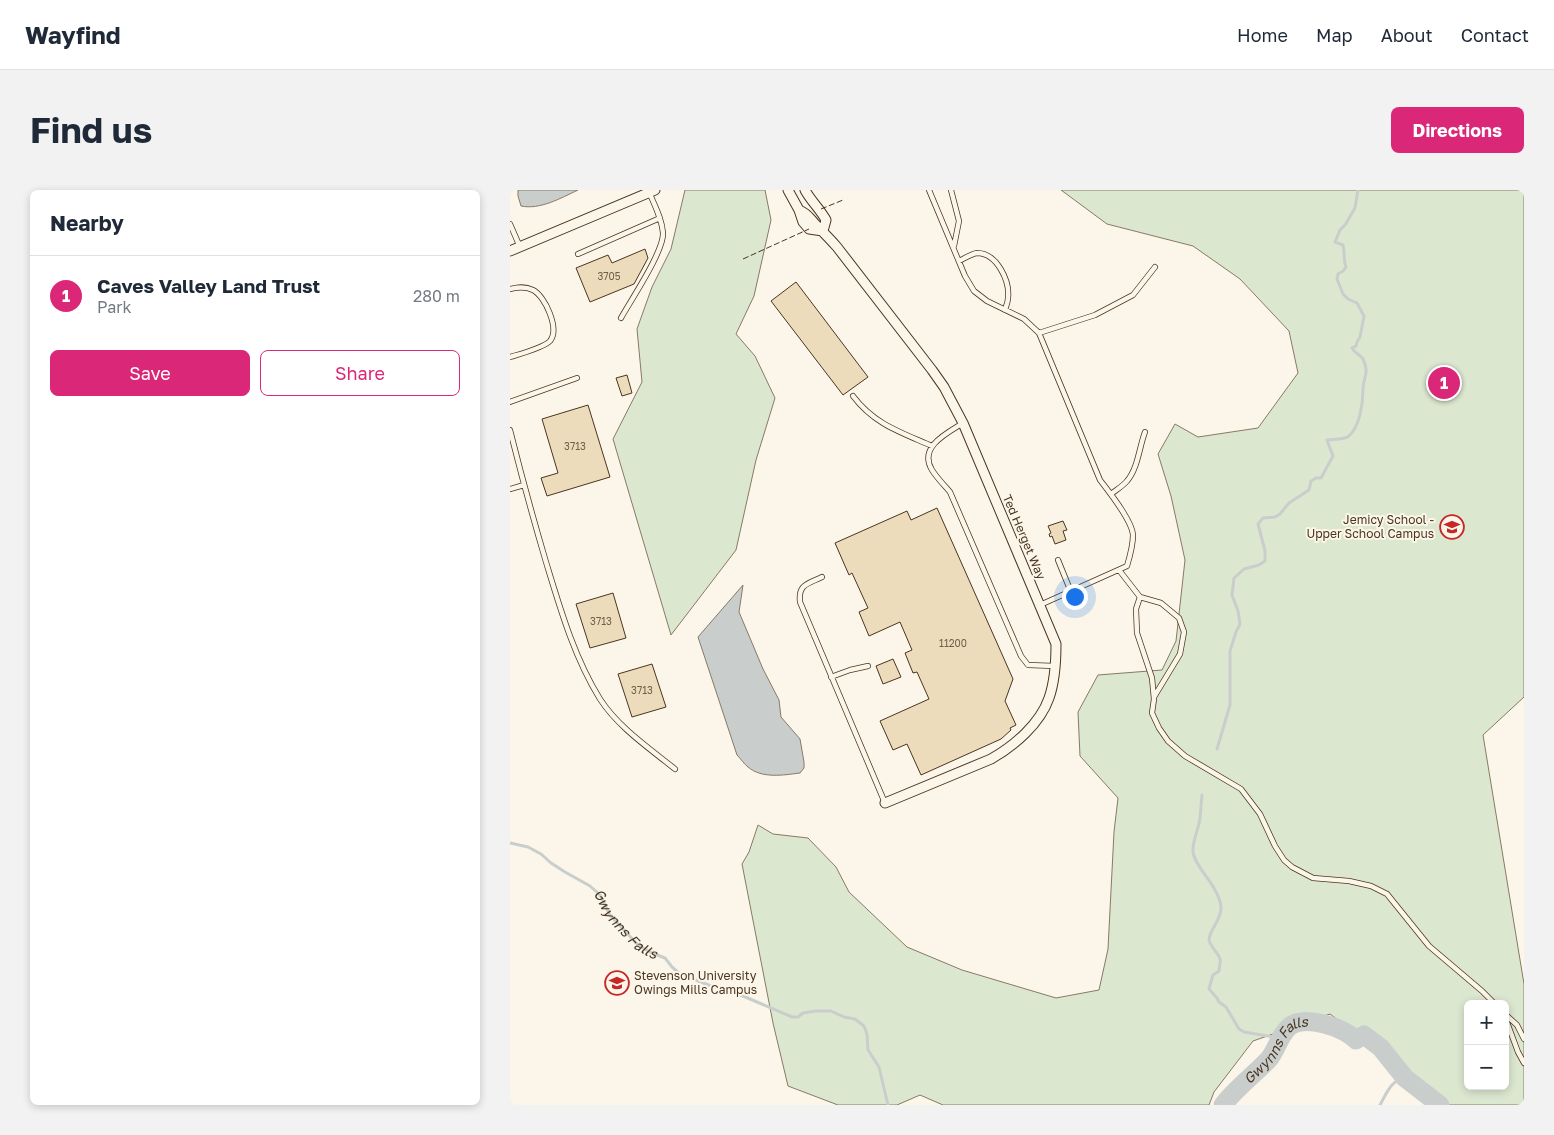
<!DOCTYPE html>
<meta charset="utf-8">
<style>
body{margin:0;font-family:"Golos Text",sans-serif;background:#f2f2f3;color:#1f2937}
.controls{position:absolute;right:15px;bottom:15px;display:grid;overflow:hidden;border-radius:8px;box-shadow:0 2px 8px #0003}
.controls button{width:45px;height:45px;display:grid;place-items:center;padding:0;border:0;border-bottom:1px solid #e0e1e3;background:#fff;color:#1f2937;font:25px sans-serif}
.you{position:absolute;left:564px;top:406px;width:18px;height:18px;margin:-12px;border:4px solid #fff;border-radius:50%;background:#1a73e8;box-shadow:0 0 0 8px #1a73e833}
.badge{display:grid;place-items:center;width:32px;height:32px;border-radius:50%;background:#db2777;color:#fff;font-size:16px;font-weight:700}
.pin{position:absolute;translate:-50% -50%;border:2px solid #fff;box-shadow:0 1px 5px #0006}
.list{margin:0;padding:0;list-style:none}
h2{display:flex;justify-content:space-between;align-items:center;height:65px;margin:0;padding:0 20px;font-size:21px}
h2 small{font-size:16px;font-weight:400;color:#747a83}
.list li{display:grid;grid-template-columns:32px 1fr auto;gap:15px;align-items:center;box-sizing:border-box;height:80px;padding:0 20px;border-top:1px solid #e0e1e3}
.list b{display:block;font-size:19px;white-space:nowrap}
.list p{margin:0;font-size:16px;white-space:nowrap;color:#747a83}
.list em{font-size:16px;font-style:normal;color:#747a83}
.actions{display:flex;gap:10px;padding:15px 20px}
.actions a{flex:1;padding:11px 0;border:1px solid #db2777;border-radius:8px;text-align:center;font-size:18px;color:#db2777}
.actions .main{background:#db2777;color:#fff}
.map{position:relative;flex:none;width:1014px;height:915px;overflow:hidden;border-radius:8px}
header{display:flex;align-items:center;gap:30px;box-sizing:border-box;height:70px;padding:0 25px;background:#fff;border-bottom:1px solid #e0e1e3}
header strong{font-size:24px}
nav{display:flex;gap:28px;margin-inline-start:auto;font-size:18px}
.intro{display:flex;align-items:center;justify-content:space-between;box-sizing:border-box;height:120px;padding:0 30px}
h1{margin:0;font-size:35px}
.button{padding:12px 22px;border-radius:8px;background:#db2777;color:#fff;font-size:18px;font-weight:700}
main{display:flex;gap:30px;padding:0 30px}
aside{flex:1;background:#fff;border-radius:8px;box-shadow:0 2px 8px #0003}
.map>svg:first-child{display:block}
</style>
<header>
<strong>Wayfind</strong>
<nav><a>Home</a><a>Map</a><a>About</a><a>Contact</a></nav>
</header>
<div class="intro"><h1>Find us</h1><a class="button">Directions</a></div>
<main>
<aside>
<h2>Nearby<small></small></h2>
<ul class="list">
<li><span class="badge">1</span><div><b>Caves Valley Land Trust</b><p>Park</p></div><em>280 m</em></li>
</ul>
<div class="actions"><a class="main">Save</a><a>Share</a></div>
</aside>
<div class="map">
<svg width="1014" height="915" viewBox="0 0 1014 915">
<rect width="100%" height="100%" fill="#fbf6e9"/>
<path fill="#dce7d0" stroke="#887966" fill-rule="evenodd" d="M 175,0 L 255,0 L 261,30 L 244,106 L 226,144 L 245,166 L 265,208 L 246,270 L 226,360 L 161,445 L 103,249 L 132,192 L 127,139 L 142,97 L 161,59 Z
M 551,0 L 1014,0 L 1014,507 L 973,545 L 1014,794 L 1014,915 L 937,915 L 932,908 L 820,824 L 743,851 L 704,902 L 699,915 L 433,915 L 410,905 L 387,915 L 328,915 L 278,896 L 263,833 L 232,674 L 239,662 L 248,635 L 263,644 L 298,648 L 326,677 L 339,702 L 397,757 L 452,780 L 546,808 L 589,800 L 598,759 L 604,642 L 608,608 L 570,566 L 568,522 L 588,485 L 652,480 L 666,451 L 675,370 L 661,306 L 648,264 L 665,234 L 688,247 L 748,238 L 788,183 L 779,141 L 730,89 L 683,56 L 597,34 ZM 958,814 L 995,814 L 995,896 L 958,896 Z"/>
<path fill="#c9cecd" stroke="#887966" d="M 8,0 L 68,0 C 51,8 30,20 11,16 L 8,6 Z
M 233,395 L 229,422 L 253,479 L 269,510 L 271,527 L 290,549 L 294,572 L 294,578 L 290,583 C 274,585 252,589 238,577 C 234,574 231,569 227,565 L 188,447 Z"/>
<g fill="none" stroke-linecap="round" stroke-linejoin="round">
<g stroke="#c9cecd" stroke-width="3">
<path d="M 707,559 L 720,515 L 720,461 L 726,442 L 730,434 L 728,421 L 722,405 L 724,388 L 734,379 L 749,375 L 755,371 L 755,361 L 748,334 L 753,328 L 765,327 L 770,324 L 779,313 L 799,300 L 801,291 L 806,288 L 811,288 L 823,266 L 817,250 C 823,249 834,250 839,246 C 850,236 853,213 853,199 C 853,188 860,183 853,169 C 850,164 845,164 842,158 L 846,156 L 847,152 L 850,147 L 854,126 L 847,113 L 838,109 L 833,104 L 827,89 L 828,84 L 833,81 L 836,77 C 833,69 835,63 833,55 L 825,52 L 830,40 L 835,35 L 845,18 L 848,0"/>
<path d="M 692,605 C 691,613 691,620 690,628 C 689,639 682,651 683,662 C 685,678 709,696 711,717 C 712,729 700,739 699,749 C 699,756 708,762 710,769 C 711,772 709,777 709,781 L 703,785 L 699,799 L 707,808 L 709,812 L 716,817 L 729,839 L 734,842 L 763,847 L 767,858"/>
<path id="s1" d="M 0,653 L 18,657 L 31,664 L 41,673 L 55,682 L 80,696 L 90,705 L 100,725 L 128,755 L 142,763 L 155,768 L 162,777 L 170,784 L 214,801 L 233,806 L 282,827 L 288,827 L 293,823 L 306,821 L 321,821 L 334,827 L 345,829 L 354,836 L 357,844 L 358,860 L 369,877 L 378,915"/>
<path d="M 870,915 C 876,904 882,889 895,888"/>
</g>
<path stroke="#c9cecd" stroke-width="19" id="s2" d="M 713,915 C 726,898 744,885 759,869 C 767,859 769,846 779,837 C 793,824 834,837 846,850 L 854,845 L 871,858 L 895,888 L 930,915"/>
</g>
<path fill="#ecdcbc" stroke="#4a3520" d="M 135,59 L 138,68 L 124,94 L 80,112 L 66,78 L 98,65 L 102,73 Z
M 286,92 L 358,187 L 333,205 L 261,111 Z
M 117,185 L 122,203 L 112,206 L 106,188 Z
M 78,215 L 100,287 L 37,306 L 31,288 L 48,283 L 32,229 Z
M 427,318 L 503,489 L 495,511 L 506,535 L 500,538 L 501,540 L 491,549 L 411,585 L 397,554 L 383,560 L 370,531 L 419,509 L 407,482 L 403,483 L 395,463 L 402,460 L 390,432 L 359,446 L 349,422 L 358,418 L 342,383 L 339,385 L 325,353 L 397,321 L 401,330 Z
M 553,331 L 557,340 L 553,341 L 556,350 L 545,354 L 542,346 L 540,347 L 539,344 L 541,343 L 538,336 Z
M 103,403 L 116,448 L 80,458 L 66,414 Z
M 383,469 L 391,487 L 373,494 L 366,476 Z
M 142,474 L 156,517 L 122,527 L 108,484 Z"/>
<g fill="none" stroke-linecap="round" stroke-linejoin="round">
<g stroke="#4a3520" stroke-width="6">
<path id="service" d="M 419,0 L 455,86 L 464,101 L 477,111 L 514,129 L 529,143 L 590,290 C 599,302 622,330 623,345 C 623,355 620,366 617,376 L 530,415
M 441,0 L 449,31 L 444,56
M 0,34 L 10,57
M 68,64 L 150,28
M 449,71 C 455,68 461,64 467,63 C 487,63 500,91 498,108 C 498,112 496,116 495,120
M 0,99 C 8,97 15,96 23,100 C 35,106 50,139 40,151 C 33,158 10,164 0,167
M 111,128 C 121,110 154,61 153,43 C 152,29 145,16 139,2
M 529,143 L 585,125 L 623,105 L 645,77
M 343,206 C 364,234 390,242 422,256
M 0,212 L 67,188
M 453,233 C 437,243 408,257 422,280 C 427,288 434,295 440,302 L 511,466 L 518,475 L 545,476
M 0,240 C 11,284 23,328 36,372 C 50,418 64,467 90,509 C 108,537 139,558 165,579
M 0,299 L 14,295
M 601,304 C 606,300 613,296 617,291 C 628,278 629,258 635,242
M 548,370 L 561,402
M 609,380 L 630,407 L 651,413 L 669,428 L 674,442 L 670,464 L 644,507
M 312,387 C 298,394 288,394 290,412 L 375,613
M 630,407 L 626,419 L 627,443 L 642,488 L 644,509 L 642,523 L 649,538 L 658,551 L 675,566 L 731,599 L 750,624 L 765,656 L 774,670 L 782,677 L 803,688 L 839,691 L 861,696 L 877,704 L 919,756 L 972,801 L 985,814
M 321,487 L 340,480 L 358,476
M 996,825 L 1007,835 L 1014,849
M 995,827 L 1008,862 L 1014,873"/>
</g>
<g stroke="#4a3520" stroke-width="11">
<path id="minor" d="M 278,0 L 289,20 L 293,32 L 299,39 L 313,41
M 295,0 C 301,11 310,19 316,30 L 313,41
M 289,20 C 299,24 300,29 307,36 C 314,43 320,49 327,57 L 422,180 L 434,197 L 453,233 L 546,454 C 546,472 545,491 539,508 C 530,534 504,556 481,569 L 375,613
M 0,61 L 145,0"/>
</g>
<use href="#service" stroke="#fbf6e9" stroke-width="4.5"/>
<use href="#minor" stroke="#fbf6e9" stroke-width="9"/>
<path stroke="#4a3520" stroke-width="1" stroke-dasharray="6 2.5" stroke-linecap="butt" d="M 311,19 L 333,10
M 233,69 L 299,39"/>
</g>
<defs>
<g id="school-ring" transform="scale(1.25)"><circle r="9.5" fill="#fbf6e9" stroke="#c62828" stroke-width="1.5"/><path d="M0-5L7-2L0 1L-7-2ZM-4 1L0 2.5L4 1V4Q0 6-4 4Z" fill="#c62828"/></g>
<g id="university-ring" transform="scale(1.25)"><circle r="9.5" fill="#fbf6e9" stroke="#c62828" stroke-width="1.5"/><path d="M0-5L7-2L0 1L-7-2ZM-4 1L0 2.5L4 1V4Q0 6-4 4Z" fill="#c62828"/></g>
</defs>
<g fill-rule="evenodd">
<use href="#school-ring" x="942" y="337"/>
<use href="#university-ring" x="107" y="793"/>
</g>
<g text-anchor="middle" stroke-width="4" stroke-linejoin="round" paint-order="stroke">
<g font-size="10" fill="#725f47">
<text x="99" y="90">3705</text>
<text x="65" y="260">3713</text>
<text x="91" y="435">3713</text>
<text x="443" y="457">11200</text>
<text x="132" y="504">3713</text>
</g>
<g font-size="12" fill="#4a3520" stroke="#fbf6e9" text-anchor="end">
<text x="924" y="334">Jemicy School -<tspan x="924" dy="14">Upper School Campus</tspan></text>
<text x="124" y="790" text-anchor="start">Stevenson University<tspan x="124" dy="14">Owings Mills Campus</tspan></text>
</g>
<g font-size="12" fill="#4a3520" stroke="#fbf6e9">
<text transform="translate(514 347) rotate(67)" y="4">Ted Herget Way</text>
</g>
<g font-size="14" font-style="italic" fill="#4a3520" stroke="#fbf6e9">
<text dy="5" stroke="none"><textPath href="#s1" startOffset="145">Gwynns Falls</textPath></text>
<text dy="5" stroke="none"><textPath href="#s2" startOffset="78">Gwynns Falls</textPath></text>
</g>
</g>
</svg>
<div class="controls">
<button>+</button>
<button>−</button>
</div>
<div class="you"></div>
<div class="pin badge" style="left:934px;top:193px">1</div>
</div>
</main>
